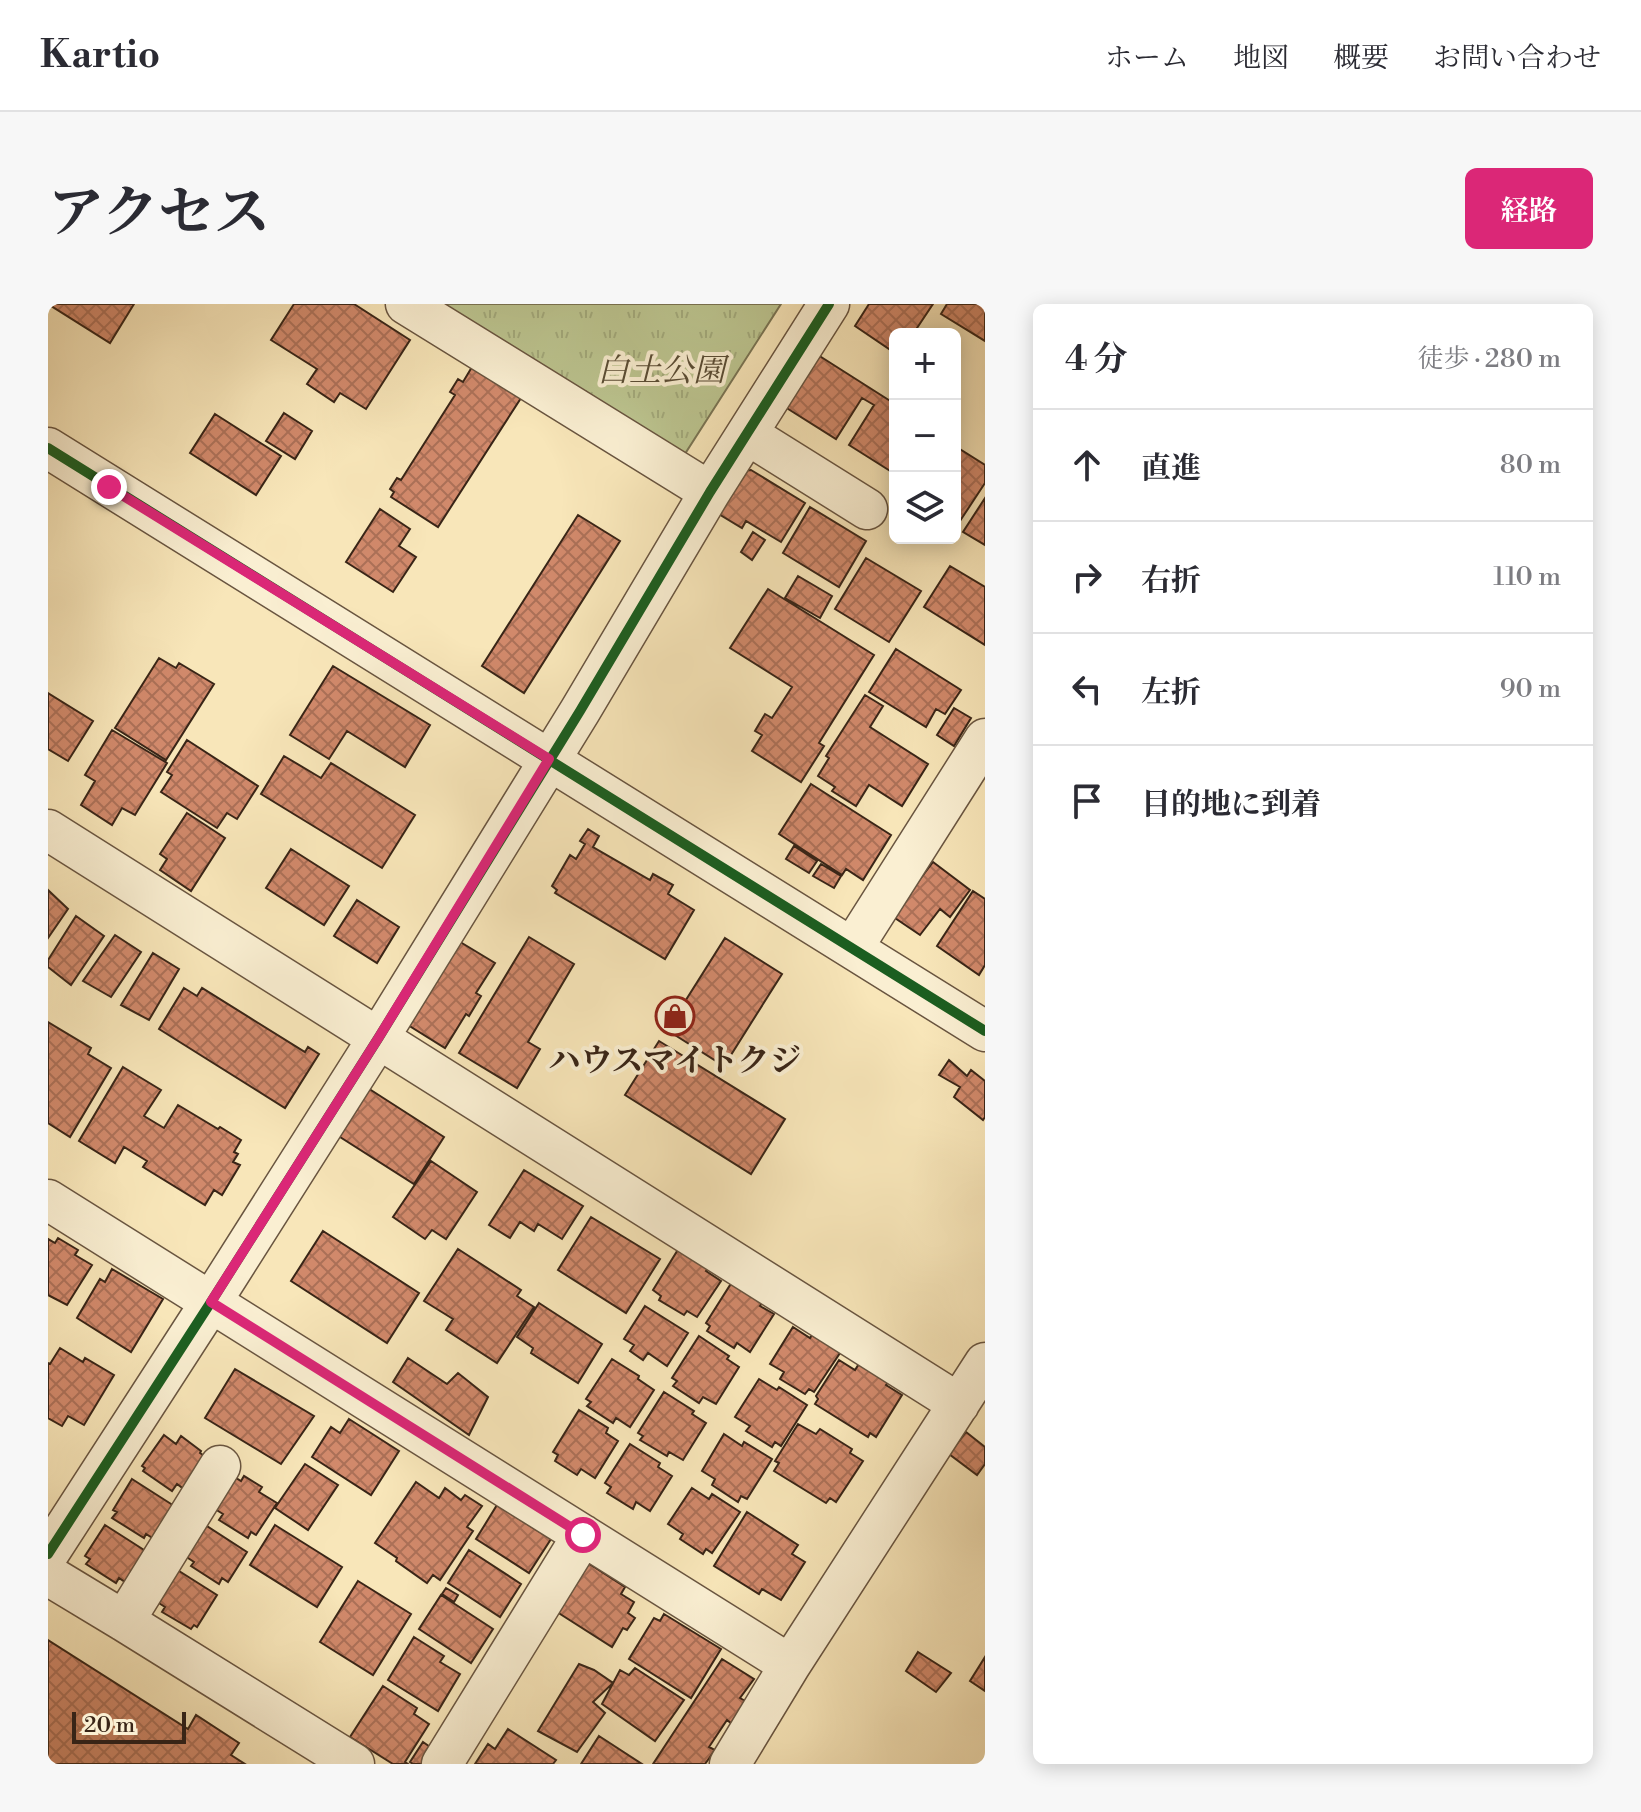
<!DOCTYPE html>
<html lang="ja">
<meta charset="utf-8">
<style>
body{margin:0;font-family:"Libre Bodoni","Noto Serif JP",serif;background:#f7f7f7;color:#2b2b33}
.controls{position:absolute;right:24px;top:24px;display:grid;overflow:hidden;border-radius:12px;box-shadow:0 4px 20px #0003}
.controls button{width:72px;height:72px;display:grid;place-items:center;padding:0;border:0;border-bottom:2px solid #e1e1e2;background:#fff;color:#2b2b33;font:40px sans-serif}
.scale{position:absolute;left:24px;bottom:20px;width:114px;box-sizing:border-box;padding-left:8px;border:4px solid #392517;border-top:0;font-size:22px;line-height:28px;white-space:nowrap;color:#392517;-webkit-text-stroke:6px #faefd2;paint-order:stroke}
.stop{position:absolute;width:24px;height:24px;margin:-18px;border:6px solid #db2777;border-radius:50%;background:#fff}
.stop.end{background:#db2777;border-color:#fff;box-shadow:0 2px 8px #0008}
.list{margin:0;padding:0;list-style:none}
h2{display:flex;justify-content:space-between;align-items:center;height:104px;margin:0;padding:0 32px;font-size:34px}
h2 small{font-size:26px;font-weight:400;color:#7c7c81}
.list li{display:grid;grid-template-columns:52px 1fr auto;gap:24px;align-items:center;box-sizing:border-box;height:112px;padding:0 32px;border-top:2px solid #e1e1e2}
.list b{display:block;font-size:30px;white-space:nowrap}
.list em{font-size:26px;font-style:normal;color:#7c7c81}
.icon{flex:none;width:44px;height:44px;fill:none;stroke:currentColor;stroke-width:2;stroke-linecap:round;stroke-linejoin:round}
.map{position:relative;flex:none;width:937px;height:1460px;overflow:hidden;border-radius:12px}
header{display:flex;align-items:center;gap:48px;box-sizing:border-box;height:112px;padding:0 40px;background:#fff;border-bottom:2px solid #e1e1e2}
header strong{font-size:38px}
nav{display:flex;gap:44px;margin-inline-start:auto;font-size:28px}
.intro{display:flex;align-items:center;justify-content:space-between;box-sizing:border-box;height:192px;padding:0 48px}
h1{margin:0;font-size:56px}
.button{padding:20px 36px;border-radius:12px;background:#db2777;color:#fff;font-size:28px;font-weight:700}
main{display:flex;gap:48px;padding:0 48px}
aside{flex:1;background:#fff;border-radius:12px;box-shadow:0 4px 20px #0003}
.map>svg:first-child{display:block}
</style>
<header>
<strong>Kartio</strong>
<nav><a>ホーム</a><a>地図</a><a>概要</a><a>お問い合わせ</a></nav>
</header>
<div class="intro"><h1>アクセス</h1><a class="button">経路</a></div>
<main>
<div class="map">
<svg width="937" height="1460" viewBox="0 0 937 1460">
<defs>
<pattern id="park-tufts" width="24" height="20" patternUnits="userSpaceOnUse" patternTransform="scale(2)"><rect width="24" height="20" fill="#bcc590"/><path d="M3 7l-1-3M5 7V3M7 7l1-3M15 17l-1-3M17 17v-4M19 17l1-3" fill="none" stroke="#a2a97b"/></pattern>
<pattern id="building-cross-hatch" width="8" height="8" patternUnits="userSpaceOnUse" patternTransform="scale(2)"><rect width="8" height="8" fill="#d1896b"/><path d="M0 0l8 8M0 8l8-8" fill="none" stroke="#ab7057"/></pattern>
</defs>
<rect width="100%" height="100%" fill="#f8e6b9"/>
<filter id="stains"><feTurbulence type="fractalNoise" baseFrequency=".0025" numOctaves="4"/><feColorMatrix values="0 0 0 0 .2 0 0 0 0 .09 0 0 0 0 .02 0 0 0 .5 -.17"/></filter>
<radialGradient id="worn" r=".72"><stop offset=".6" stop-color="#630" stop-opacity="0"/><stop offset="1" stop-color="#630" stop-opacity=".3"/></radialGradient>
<path fill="url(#park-tufts)" stroke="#7a7554" stroke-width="2" d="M 389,0 L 733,0 L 633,156 Z"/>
<path fill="url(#building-cross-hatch)" stroke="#392517" stroke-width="2" d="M 0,0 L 86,0 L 62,39 Z
M 246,0 L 306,0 L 362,36 L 318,105 L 292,89 L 286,98 L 259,80 L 269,65 L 223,36 Z
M 821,0 L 885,0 L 865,30 L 847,30 L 847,49 L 807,22 Z
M 899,0 L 937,0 L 937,37 L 893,10 Z
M 770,51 L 847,100 L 847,170 L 801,141 L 826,101 L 814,94 L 788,135 L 737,103 Z
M 424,63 L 473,94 L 390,223 L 343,193 L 346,188 L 342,185 L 349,174 L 353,176 L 407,91 L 402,88 L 410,75 L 415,78 Z
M 236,109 L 264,127 L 247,155 L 218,137 Z
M 167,110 L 233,152 L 208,191 L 142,149 Z
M 907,142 L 937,161 L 937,179 L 912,217 L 907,214 Z
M 703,166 L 757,199 L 733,238 L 698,217 L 694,224 L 664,206 L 687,167 Z
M 937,194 L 937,241 L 915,228 Z
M 762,203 L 818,237 L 791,283 L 735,249 Z
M 332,205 L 362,225 L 351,242 L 368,253 L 345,288 L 298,258 Z
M 530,211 L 572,237 L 476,389 L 434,362 Z
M 705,228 L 717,236 L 704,256 L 693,248 Z
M 818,254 L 873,287 L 841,338 L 787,305 Z
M 902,262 L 937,283 L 937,341 L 876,303 Z
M 750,272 L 784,292 L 772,314 L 737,294 Z
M 720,285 L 826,351 L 771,439 L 776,442 L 753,478 L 704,447 L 714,431 L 707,427 L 717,410 L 724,414 L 744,383 L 682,344 Z
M 848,345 L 913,386 L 897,410 L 888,405 L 878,423 L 821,388 Z
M 111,354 L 128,364 L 131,359 L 166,380 L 118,456 L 67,424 Z
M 285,362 L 382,421 L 357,463 L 299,427 L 281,455 L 242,431 Z
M 0,389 L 45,417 L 20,457 L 0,445 Z
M 817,391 L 835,402 L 822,423 L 880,460 L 854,502 L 821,481 L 808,502 L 784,487 L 787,483 L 770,472 L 781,454 L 778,452 Z
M 906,404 L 923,414 L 906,442 L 889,431 Z
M 64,426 L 119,459 L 87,511 L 74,504 L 64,521 L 33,501 L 47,477 L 37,471 Z
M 139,436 L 210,482 L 189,515 L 179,509 L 169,524 L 113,488 L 124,471 L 119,468 Z
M 236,452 L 273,474 L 283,459 L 367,511 L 334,564 L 213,490 Z
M 763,480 L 843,531 L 815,576 L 798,565 L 794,571 L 731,530 Z
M 139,509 L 177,534 L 143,587 L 112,566 L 119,555 L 112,550 Z
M 540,525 L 551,532 L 545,543 L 602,576 L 605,570 L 625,581 L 620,590 L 646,606 L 617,655 L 507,589 L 509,586 L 504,582 L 522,551 L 528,555 L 537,540 L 532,537 Z
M 746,542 L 769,557 L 761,569 L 738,555 Z
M 243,545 L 301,582 L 276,621 L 218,584 Z
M 885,558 L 922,586 L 902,613 L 892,605 L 872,631 L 844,612 Z
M 773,560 L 793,572 L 786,584 L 765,572 Z
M 0,586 L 20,605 L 0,634 Z
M 925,587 L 937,595 L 937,661 L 931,671 L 889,642 Z
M 309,596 L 351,623 L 329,659 L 286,632 Z
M 28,612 L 56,632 L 23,681 L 0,663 L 0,656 Z
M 399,630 L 447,659 L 428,689 L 433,692 L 421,712 L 418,710 L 397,744 L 347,713 Z
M 67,631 L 93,648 L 63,693 L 35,677 Z
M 481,633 L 526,660 L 480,738 L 492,745 L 469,784 L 411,749 Z
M 677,634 L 734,670 L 676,762 L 619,726 Z
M 105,649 L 131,665 L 101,716 L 73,701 Z
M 136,684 L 149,692 L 154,684 L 257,748 L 260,743 L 271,750 L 237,804 L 111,725 Z
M 0,718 L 43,744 L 40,750 L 63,764 L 22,833 L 0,819 Z
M 611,737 L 737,815 L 703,870 L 577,791 Z
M 901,756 L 919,772 L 923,766 L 937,777 L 937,813 L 935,816 L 906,793 L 912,783 L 891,771 Z
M 75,763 L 113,786 L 96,812 L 116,824 L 130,801 L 170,825 L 172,823 L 193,836 L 186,848 L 190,850 L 185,858 L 192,861 L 174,891 L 166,886 L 157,901 L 95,863 L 99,857 L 76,843 L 67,859 L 31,837 Z
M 312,779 L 396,833 L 366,880 L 281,826 Z
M 383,857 L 429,888 L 398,935 L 384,926 L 377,935 L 345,913 Z
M 476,866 L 535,902 L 514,935 L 490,920 L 486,927 L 472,918 L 462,934 L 441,921 Z
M 543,913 L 612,955 L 578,1009 L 510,966 Z
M 275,927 L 371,989 L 339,1039 L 243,977 Z
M 10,934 L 30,946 L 27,951 L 44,961 L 19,1001 L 0,991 L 0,935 L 7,939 Z
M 631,944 L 661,963 L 658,967 L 673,977 L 649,1013 L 639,1007 L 636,1011 L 611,996 L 613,992 L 605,986 Z
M 410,945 L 473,986 L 469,992 L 486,1003 L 449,1059 L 398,1026 L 405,1015 L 376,997 Z
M 64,965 L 115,995 L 83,1048 L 29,1014 L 52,975 L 57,978 Z
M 684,978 L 715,998 L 712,1002 L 726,1010 L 702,1048 L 689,1039 L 686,1044 L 659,1027 L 662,1022 L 658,1019 Z
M 491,999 L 554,1040 L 530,1079 L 483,1049 L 485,1044 L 469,1033 Z
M 597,1002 L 640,1029 L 619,1062 L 600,1049 L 595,1056 L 582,1047 L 586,1041 L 576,1035 Z
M 745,1023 L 762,1034 L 766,1028 L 794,1046 L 766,1088 L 761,1085 L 757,1090 L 732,1075 L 736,1068 L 722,1060 Z
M 651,1032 L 681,1052 L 679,1055 L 691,1063 L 668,1100 L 655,1093 L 651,1099 L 625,1082 L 629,1077 L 624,1074 Z
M 12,1044 L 35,1058 L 37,1054 L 66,1071 L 36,1121 L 20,1112 L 14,1122 L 0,1114 L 0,1059 L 2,1060 Z
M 360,1054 L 399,1080 L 410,1069 L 440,1093 L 421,1131 L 345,1078 Z
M 564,1055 L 591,1072 L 590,1075 L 606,1086 L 582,1123 L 568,1114 L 565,1119 L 539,1102 L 543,1098 L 538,1095 Z
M 791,1056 L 807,1066 L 812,1058 L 842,1076 L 838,1081 L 854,1091 L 828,1133 L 822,1129 L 820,1133 L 767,1100 L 770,1095 L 768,1092 Z
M 187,1065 L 266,1112 L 233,1160 L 157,1114 Z
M 711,1075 L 729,1086 L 731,1083 L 759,1101 L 733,1142 L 727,1138 L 724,1143 L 698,1127 L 702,1122 L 687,1113 Z
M 616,1088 L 646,1107 L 644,1110 L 658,1119 L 635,1156 L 621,1148 L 619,1152 L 592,1136 L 595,1132 L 590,1129 Z
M 531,1106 L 560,1124 L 558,1129 L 570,1137 L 547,1174 L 533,1165 L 529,1171 L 507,1157 L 510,1151 L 505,1148 Z
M 301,1115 L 351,1147 L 323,1191 L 264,1153 L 283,1123 L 292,1129 Z
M 750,1120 L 768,1130 L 772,1125 L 804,1145 L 802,1149 L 815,1157 L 788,1198 L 782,1194 L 778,1199 L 726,1167 L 731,1159 L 727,1157 Z
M 918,1128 L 937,1143 L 937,1160 L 929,1171 L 901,1150 Z
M 676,1130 L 694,1142 L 696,1138 L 724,1155 L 699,1195 L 693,1192 L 690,1198 L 664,1181 L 667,1175 L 654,1167 Z
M 116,1131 L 128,1140 L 133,1132 L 153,1147 L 152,1149 L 165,1158 L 145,1192 L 129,1180 L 124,1187 L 95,1167 L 97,1164 L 94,1162 Z
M 582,1140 L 612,1159 L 610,1163 L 624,1172 L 602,1207 L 588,1198 L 585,1205 L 559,1189 L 563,1183 L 557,1179 Z
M 257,1160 L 290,1181 L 260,1226 L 227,1204 Z
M 177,1167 L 193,1177 L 196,1172 L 214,1183 L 211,1188 L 229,1199 L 208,1231 L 203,1228 L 200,1234 L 171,1216 L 175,1210 L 157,1199 Z
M 84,1175 L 134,1207 L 114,1240 L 98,1230 L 96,1234 L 64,1214 L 69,1208 L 65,1206 Z
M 368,1178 L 391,1194 L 397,1184 L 413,1196 L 417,1191 L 434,1202 L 419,1223 L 425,1227 L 392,1276 L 385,1271 L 379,1279 L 348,1257 L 349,1254 L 327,1239 Z
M 644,1184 L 661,1195 L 664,1190 L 692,1208 L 664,1249 L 658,1245 L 655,1250 L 632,1235 L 635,1230 L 620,1220 Z
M 449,1201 L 503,1235 L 481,1269 L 428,1235 Z
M 699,1208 L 750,1241 L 744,1250 L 757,1258 L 733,1296 L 714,1285 L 711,1290 L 666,1262 Z
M 148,1215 L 199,1248 L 180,1278 L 174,1274 L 171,1280 L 143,1262 L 146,1258 L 128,1246 Z
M 57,1221 L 107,1253 L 87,1285 L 71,1274 L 68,1279 L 38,1260 L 42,1255 L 37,1252 Z
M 227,1221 L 294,1263 L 269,1303 L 202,1261 Z
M 421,1246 L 473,1280 L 452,1313 L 400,1279 Z
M 540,1259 L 577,1283 L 573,1290 L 586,1298 L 580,1309 L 587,1314 L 579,1326 L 575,1324 L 564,1343 L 509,1308 Z
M 120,1260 L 169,1291 L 149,1323 L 146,1321 L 143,1325 L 114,1308 L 117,1303 L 100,1292 Z
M 310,1277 L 363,1310 L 325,1371 L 272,1338 Z
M 398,1284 L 410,1291 L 406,1298 L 394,1290 Z
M 393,1291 L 445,1325 L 423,1359 L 371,1325 Z
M 616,1310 L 673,1345 L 643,1394 L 581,1355 L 606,1314 L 612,1317 Z
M 366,1333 L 396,1352 L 392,1358 L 412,1370 L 390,1407 L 340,1376 Z
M 0,1336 L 140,1425 L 148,1411 L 191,1439 L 183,1451 L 197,1460 L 0,1460 Z
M 870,1348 L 903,1369 L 888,1388 L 858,1367 Z
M 937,1353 L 937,1387 L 922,1377 Z
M 674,1355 L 706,1375 L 692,1394 L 699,1398 L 684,1420 L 679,1416 L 661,1443 L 667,1446 L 657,1460 L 605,1460 Z
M 531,1360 L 546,1366 L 565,1379 L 545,1398 L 557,1409 L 529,1448 L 490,1427 Z
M 587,1364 L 636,1396 L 607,1437 L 554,1400 L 572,1366 L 581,1371 Z
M 335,1382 L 369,1404 L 366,1410 L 381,1420 L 357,1458 L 360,1460 L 345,1460 L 302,1433 Z
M 460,1425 L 508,1456 L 505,1460 L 427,1460 L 440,1440 L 447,1445 Z
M 551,1432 L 594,1460 L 533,1460 Z
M 375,1438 L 385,1445 L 375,1460 L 365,1460 L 362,1458 Z"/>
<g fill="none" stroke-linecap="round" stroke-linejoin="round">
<g stroke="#695540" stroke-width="43">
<path id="minor" d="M 358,0 L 662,188
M 699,130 L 819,205
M 0,144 L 937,727
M 0,526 L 911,1100
M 805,643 L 937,435
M 0,896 L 742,1361
M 0,1250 L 163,998 L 331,733 L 532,407 L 662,188 L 781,0
M 0,1271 L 76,1317 L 306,1460
M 76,1317 L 172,1162
M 394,1460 L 535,1231
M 682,1460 L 742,1361 L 937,1059"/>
</g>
<use href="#minor" stroke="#faefd2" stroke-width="40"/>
<g stroke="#faefd2" stroke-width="15">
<path id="cycleway" d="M 0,144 L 937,727
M 0,1250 L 163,998 L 331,733 L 532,407 L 662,188 L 781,0"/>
</g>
<use href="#cycleway" stroke="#1b5e20" stroke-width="10"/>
</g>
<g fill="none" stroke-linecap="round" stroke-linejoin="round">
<path stroke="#db2777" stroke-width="10" d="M 61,183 L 501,455 L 331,733 L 163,998 L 535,1231"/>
</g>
<defs>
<g id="shop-ring" transform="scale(2)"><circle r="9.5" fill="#faefd2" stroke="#8f2418" stroke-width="1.5"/><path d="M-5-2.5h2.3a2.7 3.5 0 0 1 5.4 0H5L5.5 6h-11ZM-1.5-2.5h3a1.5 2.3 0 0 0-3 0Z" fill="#8f2418"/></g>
</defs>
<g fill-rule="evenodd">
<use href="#shop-ring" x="627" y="712"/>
</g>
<g text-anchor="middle" stroke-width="8" stroke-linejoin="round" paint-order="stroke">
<g font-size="32" font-style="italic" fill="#5a4d35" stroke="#faefd2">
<text x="613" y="77">白土公園</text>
</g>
<g font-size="32" font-weight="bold" fill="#392517" stroke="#faefd2">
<text x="627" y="767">ハウスマイトクジ</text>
</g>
</g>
<rect width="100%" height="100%" filter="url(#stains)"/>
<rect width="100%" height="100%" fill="url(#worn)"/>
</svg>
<div class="controls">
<button>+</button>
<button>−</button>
<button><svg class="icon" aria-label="layers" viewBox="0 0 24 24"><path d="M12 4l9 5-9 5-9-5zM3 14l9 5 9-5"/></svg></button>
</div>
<div class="scale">20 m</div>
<div class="stop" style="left:535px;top:1231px"></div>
<div class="stop end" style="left:61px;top:183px"></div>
</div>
<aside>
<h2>4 分<small>徒歩 · 280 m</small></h2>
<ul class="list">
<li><svg class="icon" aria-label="ahead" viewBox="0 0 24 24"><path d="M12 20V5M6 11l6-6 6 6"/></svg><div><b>直進</b></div><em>80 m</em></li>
<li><svg class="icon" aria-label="right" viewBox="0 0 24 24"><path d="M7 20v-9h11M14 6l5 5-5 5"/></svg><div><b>右折</b></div><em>110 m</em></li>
<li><svg class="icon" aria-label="left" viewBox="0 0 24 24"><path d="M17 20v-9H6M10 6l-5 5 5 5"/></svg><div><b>左折</b></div><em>90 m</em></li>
<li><svg class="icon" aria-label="arrive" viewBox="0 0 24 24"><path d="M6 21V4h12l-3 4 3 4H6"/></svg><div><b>目的地に到着</b></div></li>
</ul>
</aside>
</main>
